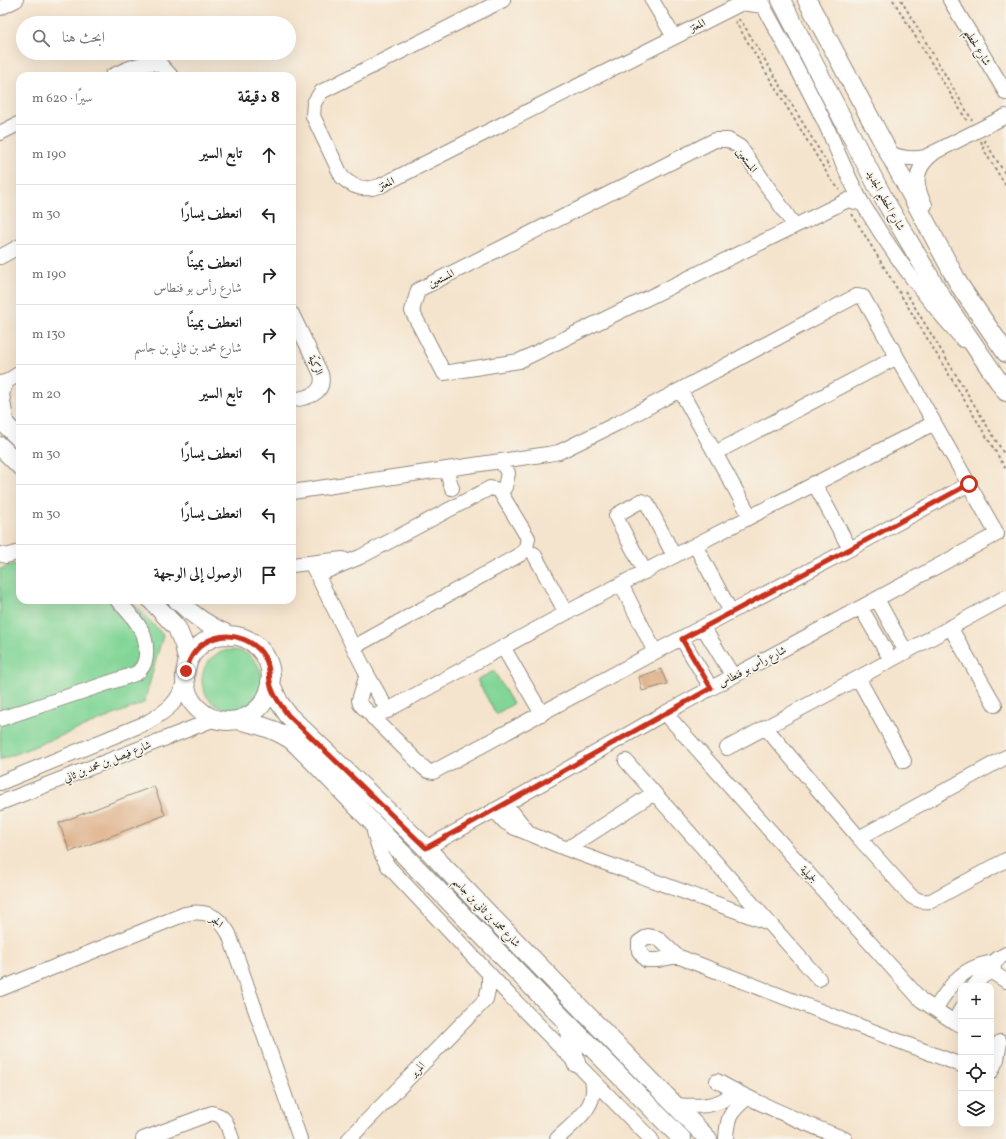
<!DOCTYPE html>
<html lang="ar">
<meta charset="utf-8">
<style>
body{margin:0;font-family:Vollkorn,Amiri,serif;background:#f2f2f2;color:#222;direction:rtl}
.controls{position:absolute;right:12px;bottom:12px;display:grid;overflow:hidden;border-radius:8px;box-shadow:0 4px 16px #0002}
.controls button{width:36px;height:36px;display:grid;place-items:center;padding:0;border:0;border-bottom:1px solid #e0e0e0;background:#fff;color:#222;font:20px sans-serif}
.stop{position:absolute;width:12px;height:12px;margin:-9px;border:3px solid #c8321e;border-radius:50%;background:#fff}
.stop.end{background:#c8321e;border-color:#fff;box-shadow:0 1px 4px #0008}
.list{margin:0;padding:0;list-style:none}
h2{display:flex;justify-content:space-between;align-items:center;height:52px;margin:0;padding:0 16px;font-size:17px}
h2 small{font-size:13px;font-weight:400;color:#767676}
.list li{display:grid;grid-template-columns:26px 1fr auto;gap:12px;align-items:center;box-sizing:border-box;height:60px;padding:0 16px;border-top:1px solid #e0e0e0}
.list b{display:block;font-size:15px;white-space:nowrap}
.list p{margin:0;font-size:13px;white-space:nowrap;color:#767676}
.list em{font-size:13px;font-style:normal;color:#767676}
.icon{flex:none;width:22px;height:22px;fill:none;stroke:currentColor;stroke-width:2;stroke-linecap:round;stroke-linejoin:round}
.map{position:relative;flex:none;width:1006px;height:1139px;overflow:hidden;direction:ltr}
.search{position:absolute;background:#fff;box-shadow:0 4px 16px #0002;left:16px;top:16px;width:280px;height:44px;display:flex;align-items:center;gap:10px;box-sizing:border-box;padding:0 14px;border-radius:22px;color:#767676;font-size:15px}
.panel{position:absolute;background:#fff;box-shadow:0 4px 16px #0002;left:16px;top:72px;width:280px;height:532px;border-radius:12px;direction:rtl}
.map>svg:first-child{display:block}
</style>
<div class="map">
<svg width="1006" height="1139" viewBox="0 0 1006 1139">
<rect width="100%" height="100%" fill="#f7f3e8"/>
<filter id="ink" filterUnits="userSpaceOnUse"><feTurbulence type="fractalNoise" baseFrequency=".025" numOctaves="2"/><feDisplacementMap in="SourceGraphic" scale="8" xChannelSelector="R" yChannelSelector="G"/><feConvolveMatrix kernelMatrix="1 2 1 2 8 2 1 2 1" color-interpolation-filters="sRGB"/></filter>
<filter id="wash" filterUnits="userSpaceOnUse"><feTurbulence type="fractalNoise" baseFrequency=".012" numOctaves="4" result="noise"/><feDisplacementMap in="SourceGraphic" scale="16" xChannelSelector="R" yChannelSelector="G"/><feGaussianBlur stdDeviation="0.9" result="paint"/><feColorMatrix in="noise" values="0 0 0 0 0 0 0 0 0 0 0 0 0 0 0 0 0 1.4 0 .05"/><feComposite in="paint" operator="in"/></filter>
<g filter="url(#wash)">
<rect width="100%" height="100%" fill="#f5e4cd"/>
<path fill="#82d597" stroke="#568061" d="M 20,562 L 20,600 L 130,600 L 163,635 L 144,703 L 0,760 L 0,569 Z
M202 680a30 30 0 1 1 60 0a30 30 0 1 1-60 0Z
M 494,671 L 513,704 L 496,714 L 477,680 Z"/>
<g id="blocks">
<path fill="#deb089" d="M 661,669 L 667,684 L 642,691 L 639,677 Z
M 154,786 L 165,815 L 70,852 L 59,823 Z"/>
</g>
</g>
<g filter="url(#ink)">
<use href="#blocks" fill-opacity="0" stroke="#90887c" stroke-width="1"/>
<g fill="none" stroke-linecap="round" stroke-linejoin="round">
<g stroke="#90887c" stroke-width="16">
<path id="minor" d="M 503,0 L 321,92 L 314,103 L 313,116 L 342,177 C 353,188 365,191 380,186 L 742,3 L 763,6
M 652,0 L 674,37
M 760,0 C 782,40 804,80 824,121 C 837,149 848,179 864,206 C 892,253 926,299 963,340
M 950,0 L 1006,93
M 0,8 L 16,0
M 112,76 C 128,68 144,60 161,65 L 171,76
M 0,133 L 20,123
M 887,152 C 900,158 911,160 925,157 L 1006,116
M 925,205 C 914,184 914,168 934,153
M 794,225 L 740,147 L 728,140 L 715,140 L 418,290 L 412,311 L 444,373 L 519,361 L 846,201 L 848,200 L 863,204
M 0,257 L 20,246
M 292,314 L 321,374 C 326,394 307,398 292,400
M 6,382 L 2,394 L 7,426
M 0,383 L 6,382 L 20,373
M 680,390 L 750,516
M 715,453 L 897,357
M 446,470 L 452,488
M 814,483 L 850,549
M 500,491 L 505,487 L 508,473 L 501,461
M 292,492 L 548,454 L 559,452 L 618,423 L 856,296 L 863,297 L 997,534 L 665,713 L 506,804 L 426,848
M 695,545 L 731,612
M 0,554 L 6,556 L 20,552
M 534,554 L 566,613
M 311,563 L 367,674 L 388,711
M 292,565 L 343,559
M 645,572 L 617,519 L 616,516 L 618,514 L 641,501 L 647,503 L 674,556
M 317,575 L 360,557 L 490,488 L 499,490 L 528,538 L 526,548 L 521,554 L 354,647
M 621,584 L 655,652
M 877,599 L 906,652
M 861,608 L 891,660
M 703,627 L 733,676
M 950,627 L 995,705
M 682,639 L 711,688
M 503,647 L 542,714
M 367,674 L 359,700 L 360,704 L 424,768 L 428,771 L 433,772 L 655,652 L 850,549 L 969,484
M 858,678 L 904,761
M 665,713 L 921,1000 L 954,1022 L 961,1025
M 373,718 L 566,613 L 695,545 L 934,423
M 0,719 L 132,675 C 135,674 139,672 140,670 C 149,661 147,642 142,631 C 136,620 126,609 117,600
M 765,727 L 859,838 L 911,896 C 918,901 923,902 931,901 L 1006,860
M 727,748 L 858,678 L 1006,597
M 626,761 L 819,979
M 0,783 L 146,723 C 167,711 179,703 185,679
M 0,803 L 215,719
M 506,804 L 528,832
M 494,810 L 505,822 L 513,827 L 567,849 L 769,923
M 372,822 C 375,839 379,852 388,866 L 511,997 L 651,1139
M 859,838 L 1006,757
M 567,849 L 654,793
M 1006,954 L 997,959 L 993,966 L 995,974 L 1006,981
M 677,956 L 658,960 L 646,960 L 639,951 L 639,942 L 648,936 L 658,938 L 677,956 L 961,1065
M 974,986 L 983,976 L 994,970
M 0,989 L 185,914 C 206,909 219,916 229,934 L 300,1139
M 935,1009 C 953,982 960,968 994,962
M 954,1022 L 961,1009
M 991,1072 L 997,1059 L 1000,1042
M 717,1081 C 758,1104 801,1122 845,1139
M 674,1105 C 690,1106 710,1108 725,1099 C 728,1097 731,1094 735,1091
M 143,1139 L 212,1113 C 227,1116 227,1126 232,1139
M 349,1139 L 486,999 L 489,986 L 489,974
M 557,1139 C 574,1122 599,1107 592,1080
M 726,1139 C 727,1117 730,1112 747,1098"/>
</g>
<g stroke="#90887c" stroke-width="20">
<path id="major" d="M 781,0 L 884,199 L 944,301 L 1006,392
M 807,0 L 960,286 L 1006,353
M 0,419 L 20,439
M 0,446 L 20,466
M 151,600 L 177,628 L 184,645 L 188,663
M 177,600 C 193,616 210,627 231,636
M185 678a43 43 0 1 1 86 0a43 43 0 1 1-86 0Z
M 270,682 L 279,702 L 288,715 L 426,848 L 487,912 L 708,1139
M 237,720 C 256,724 273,728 290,739 C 297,744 302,751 308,756 L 537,992 L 682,1139
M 567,1023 L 576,1063"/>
</g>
<path stroke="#90887c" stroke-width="2" stroke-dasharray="3 3" stroke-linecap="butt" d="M 893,0 L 967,121
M 901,0 L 972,120
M 738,19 L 742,22 L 830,168
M 735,21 L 831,180 L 840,190
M 984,140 L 1006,175
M 981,141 L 985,152 L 1006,186
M 852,214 L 1006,469
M 905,291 L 1006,457"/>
<use href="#minor" stroke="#fff" stroke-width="14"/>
<use href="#major" stroke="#fff" stroke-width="18"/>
</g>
</g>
<g fill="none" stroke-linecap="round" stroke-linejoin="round" filter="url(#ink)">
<path stroke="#c8321e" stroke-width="5" d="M 186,671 C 190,655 199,643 215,638 C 234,632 256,641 265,658 C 270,666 269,674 270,682 C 272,694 281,705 288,715 L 426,848 L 711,688 L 682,639 L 850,549 L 969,484"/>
</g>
<g text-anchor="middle" stroke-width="3.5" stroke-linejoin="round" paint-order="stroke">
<g font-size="11" fill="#2b2b2b" stroke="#f7f3e8">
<text transform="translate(697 25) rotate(-26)" y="4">المعتز</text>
<text transform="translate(978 47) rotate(59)" y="4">شارع لحطيم</text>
<text transform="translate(747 160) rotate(52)" y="4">المستعين</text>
<text transform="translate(386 183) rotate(-24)" y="4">المعتز</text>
<text transform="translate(886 200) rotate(61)" y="4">شارع الحطيم الجديد</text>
<text transform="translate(441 278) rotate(-27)" y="4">المستعين</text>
<text transform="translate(316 365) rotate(66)" y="4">الركيّة</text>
<text transform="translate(752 666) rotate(-28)" y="4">شارع رأس بو فنطاس</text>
<text transform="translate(107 761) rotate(-22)" y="4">شارع فيصل بن محمد بن ثاني</text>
<text transform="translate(809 874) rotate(48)" y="4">لجميلية</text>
<text transform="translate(487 912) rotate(46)" y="4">شارع محمد بن ثاني بن جاسم</text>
<text transform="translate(217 921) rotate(40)" y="4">الجر</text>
<text transform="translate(417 1069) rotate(-46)" y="4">المرير</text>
</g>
</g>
</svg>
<div class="controls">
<button>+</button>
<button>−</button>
<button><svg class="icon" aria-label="locate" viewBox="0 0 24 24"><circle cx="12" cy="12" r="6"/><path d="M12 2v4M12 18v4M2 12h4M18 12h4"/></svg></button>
<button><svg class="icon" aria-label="layers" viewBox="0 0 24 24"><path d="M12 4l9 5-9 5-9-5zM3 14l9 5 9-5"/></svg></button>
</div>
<div class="stop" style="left:969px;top:484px"></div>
<div class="stop end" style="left:186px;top:671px"></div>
<div class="search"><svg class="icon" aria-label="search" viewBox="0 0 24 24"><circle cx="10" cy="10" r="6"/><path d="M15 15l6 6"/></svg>ابحث هنا</div>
<section class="panel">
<h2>8 دقيقة<small>سيرًا · 620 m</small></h2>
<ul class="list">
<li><svg class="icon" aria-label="ahead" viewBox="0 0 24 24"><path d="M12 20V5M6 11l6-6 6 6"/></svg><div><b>تابع السير</b></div><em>190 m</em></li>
<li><svg class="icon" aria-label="left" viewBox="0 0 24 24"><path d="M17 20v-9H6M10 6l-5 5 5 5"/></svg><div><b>انعطف يسارًا</b></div><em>30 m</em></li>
<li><svg class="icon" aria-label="right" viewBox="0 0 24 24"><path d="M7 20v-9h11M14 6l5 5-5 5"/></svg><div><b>انعطف يمينًا</b><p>شارع رأس بو فنطاس</p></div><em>190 m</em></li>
<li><svg class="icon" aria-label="right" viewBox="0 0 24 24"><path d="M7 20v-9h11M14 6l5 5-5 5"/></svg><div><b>انعطف يمينًا</b><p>شارع محمد بن ثاني بن جاسم</p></div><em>130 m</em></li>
<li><svg class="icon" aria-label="ahead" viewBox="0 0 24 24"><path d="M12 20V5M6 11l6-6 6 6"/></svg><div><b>تابع السير</b></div><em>20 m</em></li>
<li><svg class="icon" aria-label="left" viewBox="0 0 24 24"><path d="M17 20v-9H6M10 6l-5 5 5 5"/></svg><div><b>انعطف يسارًا</b></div><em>30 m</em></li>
<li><svg class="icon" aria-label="left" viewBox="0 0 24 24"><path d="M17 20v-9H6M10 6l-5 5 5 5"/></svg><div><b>انعطف يسارًا</b></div><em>30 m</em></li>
<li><svg class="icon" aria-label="arrive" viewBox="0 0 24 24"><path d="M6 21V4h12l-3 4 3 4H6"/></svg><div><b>الوصول إلى الوجهة</b></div></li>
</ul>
</section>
</div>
